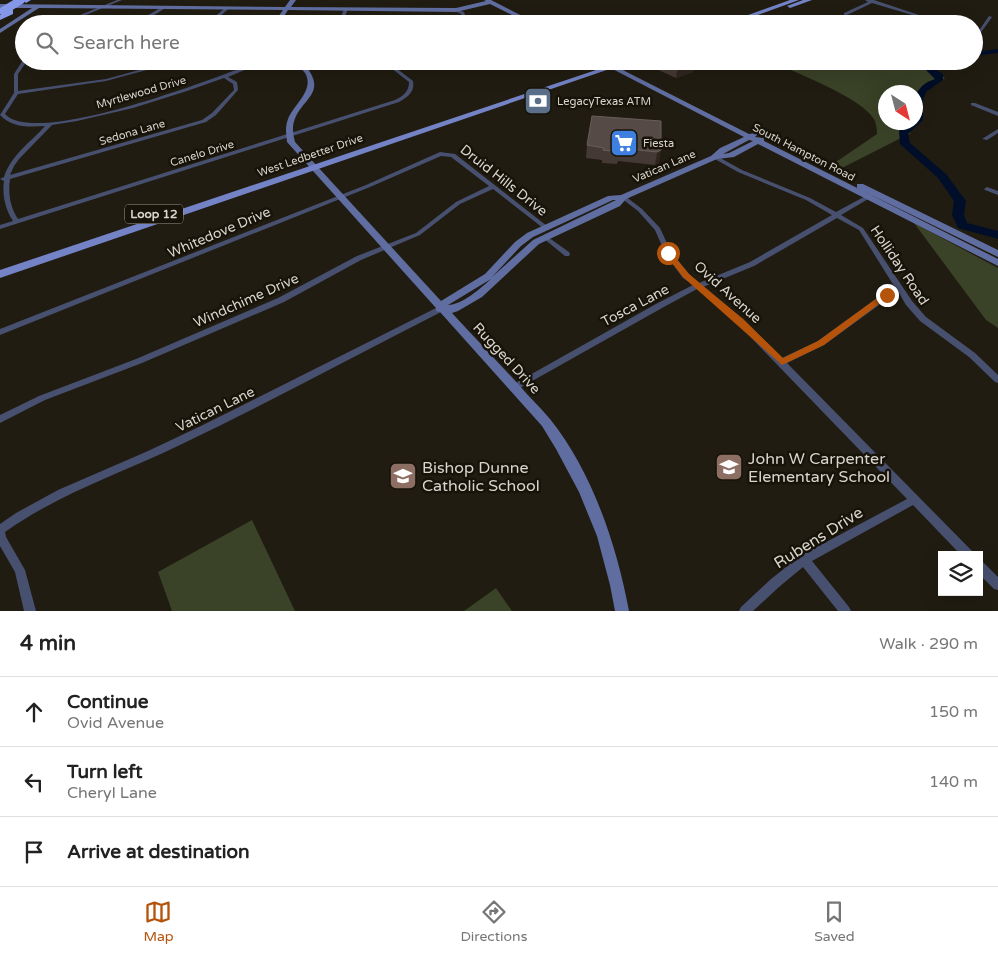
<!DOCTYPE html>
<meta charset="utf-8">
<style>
body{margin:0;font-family:"Varela Round",sans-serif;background:#f6f6f6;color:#222}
.controls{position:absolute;right:15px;bottom:15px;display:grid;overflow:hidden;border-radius:0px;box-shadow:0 5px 20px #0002}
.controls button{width:45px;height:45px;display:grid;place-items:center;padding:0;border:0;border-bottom:1px solid #e0e0e0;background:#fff;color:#222;font:25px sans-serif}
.compass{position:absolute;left:878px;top:85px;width:45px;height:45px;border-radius:50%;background:#fff;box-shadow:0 5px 20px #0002;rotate:144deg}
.stop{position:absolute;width:15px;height:15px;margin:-11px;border:4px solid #b45309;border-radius:50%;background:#fff}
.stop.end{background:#b45309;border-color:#fff;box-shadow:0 1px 5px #0008}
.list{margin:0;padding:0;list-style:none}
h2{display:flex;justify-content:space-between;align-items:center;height:65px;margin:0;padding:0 20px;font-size:21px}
h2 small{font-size:16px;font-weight:400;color:#767676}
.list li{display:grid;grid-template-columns:32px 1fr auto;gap:15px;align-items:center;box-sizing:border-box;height:70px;padding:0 20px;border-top:1px solid #e0e0e0}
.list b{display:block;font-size:19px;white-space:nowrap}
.list p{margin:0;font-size:16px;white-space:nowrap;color:#767676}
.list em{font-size:16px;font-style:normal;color:#767676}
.icon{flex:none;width:28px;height:28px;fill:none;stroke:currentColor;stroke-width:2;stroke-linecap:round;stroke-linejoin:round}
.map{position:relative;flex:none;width:998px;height:611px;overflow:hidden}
.search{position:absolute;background:#fff;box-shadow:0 5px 20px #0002;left:15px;right:15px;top:15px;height:55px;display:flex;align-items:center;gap:12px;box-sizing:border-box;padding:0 18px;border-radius:28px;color:#767676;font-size:19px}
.sheet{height:275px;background:#fff}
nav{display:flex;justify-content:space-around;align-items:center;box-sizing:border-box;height:70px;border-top:1px solid #e0e0e0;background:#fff;font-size:14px;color:#767676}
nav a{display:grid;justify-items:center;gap:2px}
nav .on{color:#b45309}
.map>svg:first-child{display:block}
</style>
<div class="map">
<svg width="998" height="611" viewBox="0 0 998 611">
<rect width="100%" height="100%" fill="#201c11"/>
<path fill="#3a4227" d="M 834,61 L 945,61 L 930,68 L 945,78 L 920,96 L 920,117 L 916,121 L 916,92 L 886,92 L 886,122 L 914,123 L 905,130 L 911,133 L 838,170 L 830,166 L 877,134 C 877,129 876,123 874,119 C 860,98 808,78 784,67 C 796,63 819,68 834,67 Z
M 914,223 L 998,268 L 998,328 L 986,320 Z
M 252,520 L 295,611 L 172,611 L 158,572 Z
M 496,588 L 512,611 L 464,611 Z"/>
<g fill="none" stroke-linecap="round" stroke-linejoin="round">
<path fill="#000e29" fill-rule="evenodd" d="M 998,49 L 998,53 L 974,56 L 974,52 Z
M 940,61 L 953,61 L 935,69 L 943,74 L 943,80 L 926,92 L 923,100 L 923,120 L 908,134 L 910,143 L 946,174 L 966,201 L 964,215 L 967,223 L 998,231 L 998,239 L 958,228 L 952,215 L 954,201 L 938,178 L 900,144 L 899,131 L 909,122 L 916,122 L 916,95 C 920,86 926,82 935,79 L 924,68 Z"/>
<path fill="#485070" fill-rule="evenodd" d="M 117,0 L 122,0 L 64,24 L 58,24 Z
M 865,0 L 874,0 L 919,15 L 946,17 L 973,23 L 975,24 L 974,25 L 974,24 L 966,24 L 946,19 L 919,17 L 872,3 L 847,15 L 847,17 L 860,24 L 854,24 L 844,19 L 844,13 L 868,2 Z
M 162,7 L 165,8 C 155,15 140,24 127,24 L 150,14 Z
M 226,7 L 229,8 C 222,15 212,24 201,24 L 218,14 Z
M 346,8 L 348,9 L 342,24 L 338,24 L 344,9 Z
M 455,9 L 464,12 L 466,18 L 452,24 L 445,24 L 462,17 L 461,14 L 455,11 Z
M 989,16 L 992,17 L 982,31 L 974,35 L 974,32 L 980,29 Z
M 23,60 L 24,61 L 27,61 L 18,74 L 18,91 L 106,79 L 172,61 L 180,61 L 106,81 L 18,94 L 5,114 C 36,148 218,77 259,61 L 266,61 L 228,77 L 237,82 L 238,90 L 216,115 L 206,122 L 10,179 C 8,193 10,207 18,219 L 395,100 C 403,96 409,92 409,82 L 382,61 L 387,61 L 413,81 C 415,92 408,97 399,102 L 0,229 L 0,225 L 13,221 C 5,209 2,194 4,181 L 0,179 L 4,177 C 11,155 31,142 45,126 C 29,127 12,128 0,115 L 14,93 L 14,74 ZM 224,78 L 233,84 L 234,90 L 212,113 L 202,120 L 10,175 L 14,166 L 19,159 L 52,125 L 77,121 L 133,108 L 187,91 Z
M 971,103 L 975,103 L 998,112 L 998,116 L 971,105 Z
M 998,129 L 998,133 L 987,140 L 982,139 Z
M 440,152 L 455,154 L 547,226 L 548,227 L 547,228 L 543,228 L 493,189 L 460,204 L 420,235 L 361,260 L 284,302 L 142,363 L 45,400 L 0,423 L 0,415 L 39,396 L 136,359 L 278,298 L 357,256 L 416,233 L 456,202 L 489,186 L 451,157 L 441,156 L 370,187 L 0,335 L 0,329 L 366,185 Z
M 715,155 L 742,170 L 810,198 L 836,212 L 871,193 L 875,193 L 875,195 L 841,215 L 863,228 L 912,301 L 926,317 L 975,353 L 998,375 L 998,383 L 995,382 L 969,357 L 920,321 L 906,305 L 899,293 L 890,297 L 824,345 L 787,363 L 972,551 L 973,555 L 961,555 L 913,505 L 812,561 L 849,607 L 851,611 L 838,611 L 803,567 L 779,587 L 753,611 L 739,611 L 741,607 L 771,579 L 800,556 L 907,499 L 737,323 L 697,289 L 662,308 L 518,389 L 515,390 L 512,389 L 511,387 L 512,385 L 656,304 L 693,285 L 683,278 L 666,255 L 655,230 L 638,211 L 621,198 L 621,196 L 625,196 L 642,209 L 660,228 L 671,252 L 689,274 L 699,283 L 750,262 L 832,215 L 806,200 L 738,172 L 713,158 L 712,157 ZM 837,218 L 859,230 L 896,289 L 884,293 L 818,341 L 782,358 L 743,319 L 703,287 L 754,266 Z
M 987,187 L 998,191 L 998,195 L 985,190 L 984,189 Z
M 545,235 L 569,252 L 570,254 L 569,256 L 565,256 L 543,238 L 542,237 Z
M 440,306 L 444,309 L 443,311 C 356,355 270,402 182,444 C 122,473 60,493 5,532 L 6,537 L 25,570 L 36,611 L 24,611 L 15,572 L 0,546 L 0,524 L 16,513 L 58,490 L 148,451 L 203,425 Z
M 979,561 L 983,562 L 998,577 L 998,590 L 994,589 L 979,574 Z"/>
<path fill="#606da0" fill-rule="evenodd" d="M 290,0 L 296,0 L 291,7 L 456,8 L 486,1 L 484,0 L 491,0 L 538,24 L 530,24 L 490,4 L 456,12 L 288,10 L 279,24 L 273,24 L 283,10 L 39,8 L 0,33 L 0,29 L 32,8 L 0,8 L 0,4 L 285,7 Z
M 294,61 L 301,61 C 335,96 293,99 293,130 C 293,134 294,138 295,142 L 441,301 L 485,274 L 515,242 L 527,233 L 608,196 L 621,195 L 711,156 L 720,148 L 744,137 L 597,61 L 605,61 L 749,134 L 756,133 L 757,135 L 755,137 L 764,138 L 764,141 L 998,259 L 998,266 L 758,144 L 734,157 L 717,159 L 626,199 L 620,206 L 539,244 L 482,297 L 458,311 L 452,313 C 474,337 497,361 519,385 C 529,397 540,407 550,419 C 592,471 617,546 629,611 L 615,611 L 610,585 L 597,536 L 579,492 L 556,449 L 542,426 L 440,312 L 436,311 L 436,308 L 287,142 C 286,134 285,127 288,119 C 294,104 315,90 305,73 C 302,69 297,65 294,61 ZM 749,140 L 753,141 L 729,153 L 723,154 ZM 613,200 L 616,200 L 533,240 L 492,277 L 521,246 L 533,237 ZM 491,279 C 481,288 462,305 448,305 Z
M 857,184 L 863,184 L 998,250 L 998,257 L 857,188 Z"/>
<path fill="#7383c6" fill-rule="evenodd" d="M 790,0 L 799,0 L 733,24 L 723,24 Z
M 803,0 L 812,0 L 790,8 L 787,6 Z
M 623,61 L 633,61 L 0,278 L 0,270 Z"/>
<path fill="#8497e8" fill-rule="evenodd" d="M 23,0 L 31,0 L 26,3 Z
M 10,10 L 13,10 L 13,14 L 0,20 L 0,15 Z"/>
<path stroke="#8497e8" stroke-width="8" d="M 3,11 L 21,0"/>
</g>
<path fill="#453935" d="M 653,61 L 691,61 L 695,63 L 693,72 L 676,78 L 652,67 Z
M 661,121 L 659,163 L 655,165 L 618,161 L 617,164 L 602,163 L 602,160 L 586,158 L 587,145 Z"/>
<path fill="#30261f" d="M 695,63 L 693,72 L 676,78 L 677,70 Z
M 661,150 L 659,163 L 655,165 L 657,152 Z"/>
<path fill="#554a45" stroke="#695f5a" d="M 639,19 L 651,24 L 632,24 L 628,22 Z
M 658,61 L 691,61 L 695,63 L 677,70 Z
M 592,116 L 661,121 L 661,150 L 657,152 L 619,148 L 619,152 L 603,150 L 604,148 L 587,145 Z"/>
<path fill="#b45309" d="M 665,251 L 670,251 L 689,274 L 743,319 L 783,358 L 818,341 L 884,293 L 891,295 L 824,345 L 782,365 L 683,277 L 665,254 Z"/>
<defs>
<g id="bank-square" transform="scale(1.4375)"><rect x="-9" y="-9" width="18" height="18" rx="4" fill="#5c6f8a" stroke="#171309"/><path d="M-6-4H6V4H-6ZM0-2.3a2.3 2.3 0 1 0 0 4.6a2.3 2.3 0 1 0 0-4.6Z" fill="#fff"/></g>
<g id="supermarket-square" transform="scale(1.4375)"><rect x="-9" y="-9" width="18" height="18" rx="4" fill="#3f7fe0" stroke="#171309"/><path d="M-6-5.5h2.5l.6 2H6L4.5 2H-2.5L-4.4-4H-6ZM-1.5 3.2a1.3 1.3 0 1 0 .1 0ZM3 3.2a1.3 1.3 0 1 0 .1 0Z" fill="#fff"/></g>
<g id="school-square" transform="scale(1.4375)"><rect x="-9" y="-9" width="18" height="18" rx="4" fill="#8d6e63" stroke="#171309"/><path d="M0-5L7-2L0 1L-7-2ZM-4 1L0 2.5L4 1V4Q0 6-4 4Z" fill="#fff"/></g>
</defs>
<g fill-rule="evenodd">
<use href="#bank-square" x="538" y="101"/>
<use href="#supermarket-square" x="624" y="143"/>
<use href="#school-square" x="729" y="467"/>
<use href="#school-square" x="403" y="476"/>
</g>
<g text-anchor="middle" stroke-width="5" stroke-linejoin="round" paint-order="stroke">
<g font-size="11" fill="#d8d5ce" stroke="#171309">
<text transform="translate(141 92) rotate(-16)" y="4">Myrtlewood Drive</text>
<text transform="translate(132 132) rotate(-16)" y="4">Sedona Lane</text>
<text transform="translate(804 152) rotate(27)" y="4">South Hampton Road</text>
<text transform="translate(202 153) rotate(-17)" y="4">Canelo Drive</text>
<text transform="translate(310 155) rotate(-19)" y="4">West Ledbetter Drive</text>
<text transform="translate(664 166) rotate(-23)" y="4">Vatican Lane</text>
</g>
<g font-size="11" fill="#d8d5ce" stroke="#171309" text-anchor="start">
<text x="557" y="105">LegacyTexas ATM</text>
<text x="643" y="147">Fiesta</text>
</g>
<rect fill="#171309" stroke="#9e9b93" stroke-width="1" x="125" y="204.5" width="58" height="19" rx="4"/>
<g font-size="12" font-weight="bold" fill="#d8d5ce">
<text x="154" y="218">Loop 12</text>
</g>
<g font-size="14" fill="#d8d5ce" stroke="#171309">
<text transform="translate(504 180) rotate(38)" y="5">Druid Hills Drive</text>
<text transform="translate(219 232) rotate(-23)" y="5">Whitedove Drive</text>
<text transform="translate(900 265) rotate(56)" y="5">Holliday Road</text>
<text transform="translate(728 292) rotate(42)" y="5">Ovid Avenue</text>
<text transform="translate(246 300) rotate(-24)" y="5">Windchime Drive</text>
<text transform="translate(635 305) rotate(-28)" y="5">Tosca Lane</text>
<text transform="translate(507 358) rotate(47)" y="5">Rugged Drive</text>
<text transform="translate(215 409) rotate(-26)" y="5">Vatican Lane</text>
</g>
<g font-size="16" fill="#d8d5ce" stroke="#171309" text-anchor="start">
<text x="748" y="464">John W Carpenter<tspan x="748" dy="18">Elementary School</tspan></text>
<text x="422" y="473">Bishop Dunne<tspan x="422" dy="18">Catholic School</tspan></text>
</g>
<g font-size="16" fill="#d8d5ce" stroke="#171309">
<text transform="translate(818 537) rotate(-32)" y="6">Rubens Drive</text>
</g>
</g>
</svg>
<div class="controls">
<button><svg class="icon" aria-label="layers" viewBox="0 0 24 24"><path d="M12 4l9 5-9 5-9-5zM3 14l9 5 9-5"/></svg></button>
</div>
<svg class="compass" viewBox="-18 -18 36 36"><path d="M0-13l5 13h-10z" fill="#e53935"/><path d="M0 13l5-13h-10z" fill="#767676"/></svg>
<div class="stop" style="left:668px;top:253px"></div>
<div class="stop end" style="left:887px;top:295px"></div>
<div class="search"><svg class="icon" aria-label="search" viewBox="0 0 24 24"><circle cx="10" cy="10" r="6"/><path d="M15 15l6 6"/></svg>Search here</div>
</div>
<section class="sheet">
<h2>4 min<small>Walk · 290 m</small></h2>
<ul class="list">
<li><svg class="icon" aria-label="ahead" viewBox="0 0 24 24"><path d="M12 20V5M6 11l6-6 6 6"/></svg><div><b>Continue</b><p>Ovid Avenue</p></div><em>150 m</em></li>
<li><svg class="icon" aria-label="left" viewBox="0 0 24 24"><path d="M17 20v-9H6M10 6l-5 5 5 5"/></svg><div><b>Turn left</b><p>Cheryl Lane</p></div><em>140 m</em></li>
<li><svg class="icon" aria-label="arrive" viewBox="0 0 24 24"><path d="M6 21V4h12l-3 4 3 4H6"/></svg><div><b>Arrive at destination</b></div></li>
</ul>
</section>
<nav>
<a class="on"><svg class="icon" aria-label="map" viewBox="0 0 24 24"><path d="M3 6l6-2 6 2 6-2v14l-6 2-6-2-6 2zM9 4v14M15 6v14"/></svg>Map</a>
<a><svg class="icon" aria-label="directions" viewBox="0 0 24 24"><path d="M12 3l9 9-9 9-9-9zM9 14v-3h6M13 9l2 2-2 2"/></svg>Directions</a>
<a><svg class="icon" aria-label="saved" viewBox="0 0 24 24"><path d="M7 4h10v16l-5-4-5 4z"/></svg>Saved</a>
</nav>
